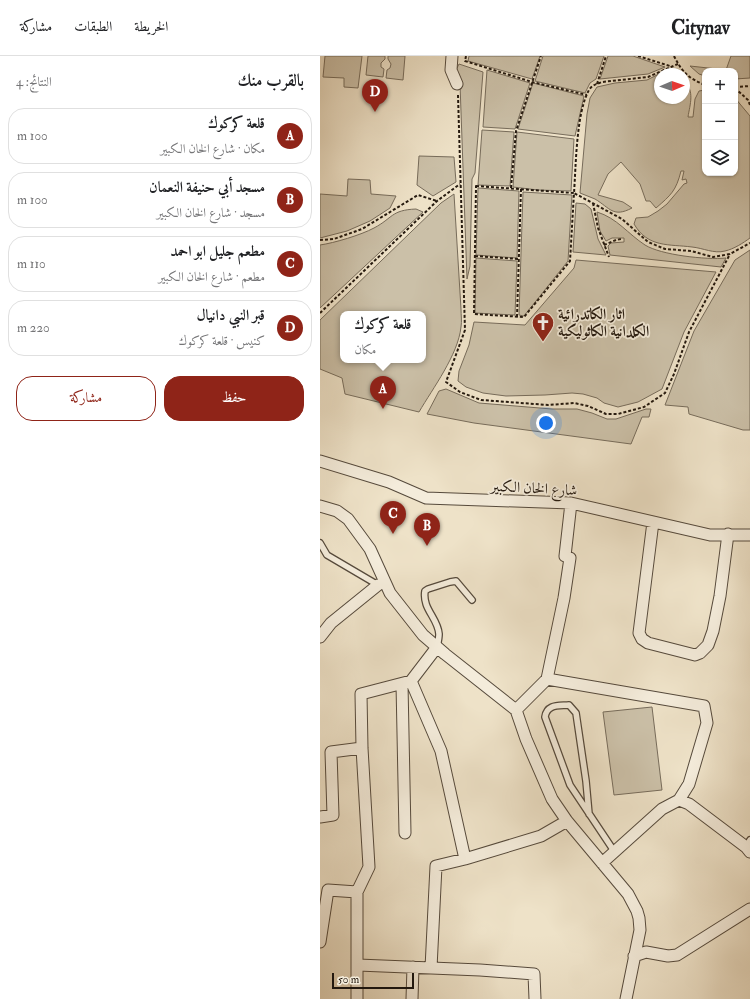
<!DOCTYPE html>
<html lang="ar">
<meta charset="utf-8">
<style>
body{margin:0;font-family:"IM FELL Double Pica",Amiri,serif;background:#f6f6f6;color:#202124;direction:rtl}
.controls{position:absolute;right:12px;top:12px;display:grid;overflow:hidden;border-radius:8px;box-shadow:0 1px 3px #0004}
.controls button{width:36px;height:36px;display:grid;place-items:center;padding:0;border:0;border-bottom:1px solid #e0e0e0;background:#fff;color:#202124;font:20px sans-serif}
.compass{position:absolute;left:334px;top:12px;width:36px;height:36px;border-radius:50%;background:#fff;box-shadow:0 1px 3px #0004;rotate:88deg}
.scale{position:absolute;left:12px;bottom:10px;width:82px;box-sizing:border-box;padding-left:4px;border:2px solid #23180e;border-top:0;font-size:11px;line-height:14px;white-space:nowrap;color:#23180e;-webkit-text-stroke:3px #f4ecdb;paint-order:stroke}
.you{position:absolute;left:226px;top:367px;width:14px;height:14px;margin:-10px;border:3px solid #fff;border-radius:50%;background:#1a73e8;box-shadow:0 0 0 6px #1a73e833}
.badge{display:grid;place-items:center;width:26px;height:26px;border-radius:50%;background:#8f2418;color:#fff;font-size:13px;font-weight:700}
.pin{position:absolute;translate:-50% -33px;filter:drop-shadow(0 1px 2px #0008)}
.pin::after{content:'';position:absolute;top:21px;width:14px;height:12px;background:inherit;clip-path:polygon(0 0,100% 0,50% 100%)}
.popup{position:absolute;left:20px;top:255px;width:86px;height:52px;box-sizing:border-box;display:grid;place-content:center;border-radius:8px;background:#fff;filter:drop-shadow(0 1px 3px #0005);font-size:13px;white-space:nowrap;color:#757577}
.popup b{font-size:15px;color:#202124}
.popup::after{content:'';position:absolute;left:50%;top:100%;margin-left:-8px;border:8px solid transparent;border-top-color:#fff}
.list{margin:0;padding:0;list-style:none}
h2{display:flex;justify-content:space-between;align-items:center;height:52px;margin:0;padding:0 16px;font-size:17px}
h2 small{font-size:13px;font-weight:400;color:#757577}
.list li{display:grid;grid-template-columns:26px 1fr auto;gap:12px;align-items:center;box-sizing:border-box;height:56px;margin:0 8px 8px;padding:0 8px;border:1px solid #e0e0e0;border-radius:16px}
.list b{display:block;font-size:15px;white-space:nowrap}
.list p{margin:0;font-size:13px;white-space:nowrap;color:#757577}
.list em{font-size:13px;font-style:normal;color:#757577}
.actions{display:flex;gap:8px;padding:12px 16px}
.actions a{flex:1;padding:9px 0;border:1px solid #8f2418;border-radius:16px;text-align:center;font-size:14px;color:#8f2418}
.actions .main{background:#8f2418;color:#fff}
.icon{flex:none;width:22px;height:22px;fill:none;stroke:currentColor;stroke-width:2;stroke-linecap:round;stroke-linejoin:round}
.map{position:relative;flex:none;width:430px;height:943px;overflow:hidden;direction:ltr}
header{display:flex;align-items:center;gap:24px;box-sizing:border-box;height:56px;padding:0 20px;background:#fff;border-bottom:1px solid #e0e0e0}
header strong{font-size:19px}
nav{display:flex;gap:22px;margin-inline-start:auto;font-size:14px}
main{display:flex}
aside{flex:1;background:#fff}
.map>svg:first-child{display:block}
</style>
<header>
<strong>Citynav</strong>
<nav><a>الخريطة</a><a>الطبقات</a><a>مشاركة</a></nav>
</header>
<main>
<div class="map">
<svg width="430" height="943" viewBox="0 0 430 943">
<rect width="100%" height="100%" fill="#eee2c8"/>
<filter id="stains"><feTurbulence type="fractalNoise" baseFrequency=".005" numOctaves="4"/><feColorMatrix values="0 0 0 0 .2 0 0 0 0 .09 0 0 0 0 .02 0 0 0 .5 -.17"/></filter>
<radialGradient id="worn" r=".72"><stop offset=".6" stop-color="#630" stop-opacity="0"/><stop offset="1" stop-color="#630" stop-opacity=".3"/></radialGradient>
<path fill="#cbc0a8" stroke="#776c5b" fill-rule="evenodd" d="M 5,0 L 42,0 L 38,32 L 24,31 L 24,22 L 3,21 Z
M 48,0 L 65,0 L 65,3 L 61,7 L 61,11 L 64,13 L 63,21 L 46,19 Z
M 68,0 L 85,0 L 83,24 L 66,22 L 67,14 L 70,12 L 71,8 L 68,3 Z
M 149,0 L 220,0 L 212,23 L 148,5 Z
M 223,0 L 284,0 L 276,23 L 270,27 L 265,37 L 215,25 Z
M 288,0 L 313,0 L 345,11 L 328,18 L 280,23 Z
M 411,0 L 430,0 L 430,22 L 415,23 L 415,15 L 385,15 L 385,20 L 379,18 L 370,10 L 406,14 Z
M 139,8 L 163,16 L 155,117 L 152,123 L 150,210 L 147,223 L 140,28 L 136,14 Z
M 167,14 L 210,27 L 195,73 L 163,71 Z
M 347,14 L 352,15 L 356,18 L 340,18 L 340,42 L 364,42 L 364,25 C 375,35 370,48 368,61 L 373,61 L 375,43 L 379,35 L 385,34 L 385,117 L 415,117 L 415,42 L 430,60 L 430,182 C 423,187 414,193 405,195 C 394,198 383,192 372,191 C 349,188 328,192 314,168 L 316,162 L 328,161 L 338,155 L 347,148 L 364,128 L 367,127 L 366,123 L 362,124 L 364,115 L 361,115 C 356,135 351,139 336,152 L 330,145 L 326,145 L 320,128 L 301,106 L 288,118 L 278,139 L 303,146 L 312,152 C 293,162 290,152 275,143 C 270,141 265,139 260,137 L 267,58 L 270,42 L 277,31 L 295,27 L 327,24 Z
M 213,27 L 264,40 L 255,80 L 198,73 Z
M 162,74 L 194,76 L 190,130 L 158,129 Z
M 197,76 L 254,83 L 251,135 L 218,134 L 193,131 Z
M 99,100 L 134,101 L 136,126 L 113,140 L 97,129 Z
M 28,123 L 50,124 L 51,138 L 76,140 L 70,152 L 50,165 L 27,175 L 0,182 L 0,138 L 27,140 Z
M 158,132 L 199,135 L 197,202 L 156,199 Z
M 203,136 L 252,139 L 248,205 L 204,260 L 199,259 Z
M 134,138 L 141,253 C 141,259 142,265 141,271 C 138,299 113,332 99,356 L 25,338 L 22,322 L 0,313 L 0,264 L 121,147 ZM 23,258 L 103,258 L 103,304 L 23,304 Z
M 256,147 L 265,148 L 271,153 L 278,183 L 286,199 L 253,196 Z
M 96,153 L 103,156 L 0,252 L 0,189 C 14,187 41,179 54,172 C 73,162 71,154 96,153 Z
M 277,156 C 297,162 308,178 325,189 C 341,199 386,204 406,202 L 401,211 L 290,199 L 288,190 L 291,187 L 304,186 L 304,182 L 292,182 L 286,185 L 280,175 Z
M 430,194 L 430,374 L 423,374 L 369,358 L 368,351 L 345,349 L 374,275 L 415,204 Z
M 156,202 L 197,205 L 195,259 L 155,257 Z
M 256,204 L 396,216 L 364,276 L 342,333 L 318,346 L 298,351 L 284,347 L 277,342 L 263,338 L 252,337 L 225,339 L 186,340 L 163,337 L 146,331 L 138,325 L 139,315 L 149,289 L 154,266 L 205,269 L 254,212 Z
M 126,333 L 159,347 L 232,353 L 257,353 L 272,357 L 287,363 L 296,363 L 326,353 L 331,353 L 329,361 L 322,361 L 311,388 L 154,367 L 107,358 L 119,335 Z
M 332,651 L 342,734 L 294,739 L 283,656 Z"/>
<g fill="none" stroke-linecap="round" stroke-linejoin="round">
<g stroke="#564a3c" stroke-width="8">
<path id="lane" d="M 0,487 L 7,499 L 58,529
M 117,591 C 118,586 119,582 119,578 C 118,562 102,553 105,535 L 108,533 L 130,526 L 136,525 L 152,544
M 269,758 L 266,725 L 256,657 L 249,649 C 238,650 227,648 225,661 L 250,729 L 294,795
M 426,791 L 430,784"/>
</g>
<g stroke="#564a3c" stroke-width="13">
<path id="street" d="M 132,0 L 131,14 L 137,28
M 0,405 L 69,426 L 106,442 L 251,447 L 390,479 L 430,479
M 0,450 L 17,455 L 28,463 L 50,493 L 70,537 L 103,579 L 125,598 L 196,654 L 206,683 L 232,743 L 247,765 L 308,838 L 317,855 L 319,862 L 320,874 L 306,943
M 333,466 L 319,577 L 322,583 L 328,587 L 375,599 L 380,597 L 388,589 L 393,575 L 400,540 L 408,478
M 0,581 L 11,567 L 58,529
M 227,623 L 384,650 L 387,667 L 369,728 L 359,744
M 91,625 L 121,695 L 145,803
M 82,628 L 85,777
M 196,654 L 227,623 L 244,542 L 250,502 L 245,500 L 251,447
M 0,761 L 13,759 L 11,696 L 42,692
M 282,807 L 342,753 L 359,744 L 369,748 L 426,791 L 430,796
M 0,886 L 8,834 L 37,836
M 314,900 L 326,896 L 348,900 L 357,899 L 430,853
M 38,909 L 160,914 L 214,918 L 215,943
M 111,912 L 116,810 L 145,803 L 221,780 L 247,765
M 37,943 L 37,836 L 49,811 L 42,692 L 41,638 L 91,625 L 117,591
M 92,943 L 93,911"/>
</g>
<path stroke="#23180e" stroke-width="2" stroke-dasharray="3 2" stroke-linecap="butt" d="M 146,0 L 145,5 L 212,26 L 267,39
M 318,0 L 350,10
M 354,0 C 362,16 368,22 385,29
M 358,8 L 328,21 L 282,26 C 277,28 272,29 269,34 C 256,57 256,110 254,137 L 302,163 L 328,186 L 345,193 L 371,195 L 393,201 L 410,198 L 430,187
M 277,28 L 286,0
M 415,31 L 430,30
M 415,32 L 428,44 L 430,49
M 138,39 L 145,274 L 126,326 L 140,336 L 161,344 L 228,349 L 254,347 L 268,350 L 286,358 L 298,358 L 324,351 L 345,337 L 354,318 L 369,276 L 410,198
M 156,130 L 254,137 L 250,205 L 204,261 L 154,258 Z
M 191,132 L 196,75 L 221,0
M 273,147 L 278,172 L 289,201
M 0,184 L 14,183 L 42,173 L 98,139 L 117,145
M 284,189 L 296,184 L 301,183
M 155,200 L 199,203
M 0,257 L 117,145 L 140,128
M 197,261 L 201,133"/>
<use href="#lane" stroke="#f4ecdb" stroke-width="5.5"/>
<use href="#street" stroke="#f4ecdb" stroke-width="11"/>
</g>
<defs>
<g id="church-pin" transform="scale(1.15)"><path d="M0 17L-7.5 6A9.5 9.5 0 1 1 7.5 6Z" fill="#8f2418" stroke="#f4ecdb"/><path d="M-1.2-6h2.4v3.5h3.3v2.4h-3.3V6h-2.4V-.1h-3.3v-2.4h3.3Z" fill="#fff"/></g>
</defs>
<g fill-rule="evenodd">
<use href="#church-pin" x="223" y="267"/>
</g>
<g text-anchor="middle" stroke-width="3.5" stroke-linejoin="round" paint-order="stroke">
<g font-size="15" font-weight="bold" fill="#23180e" stroke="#f4ecdb" text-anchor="start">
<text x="238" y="263">اثار الكاتدرائية<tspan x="238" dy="17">الكلدانية الكاثوليكية</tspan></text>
</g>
<g font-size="15" fill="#23180e" stroke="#f4ecdb">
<text transform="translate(214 432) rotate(3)" y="5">شارع الخان الكبير</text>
</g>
</g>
<rect width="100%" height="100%" filter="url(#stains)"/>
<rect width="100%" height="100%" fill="url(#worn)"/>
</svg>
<div class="controls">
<button>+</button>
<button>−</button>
<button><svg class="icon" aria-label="layers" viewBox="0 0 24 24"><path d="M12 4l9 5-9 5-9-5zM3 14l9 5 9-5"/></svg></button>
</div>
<svg class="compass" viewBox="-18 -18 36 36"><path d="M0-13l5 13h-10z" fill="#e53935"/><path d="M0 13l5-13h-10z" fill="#757577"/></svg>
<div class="scale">50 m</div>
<div class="you"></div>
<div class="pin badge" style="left:63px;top:353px">A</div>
<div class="popup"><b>قلعة كركوك</b>مكان</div>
<div class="pin badge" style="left:107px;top:490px">B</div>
<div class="pin badge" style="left:73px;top:478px">C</div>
<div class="pin badge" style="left:55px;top:56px">D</div>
</div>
<aside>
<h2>بالقرب منك<small>النتائج: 4</small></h2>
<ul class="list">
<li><span class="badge">A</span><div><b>قلعة كركوك</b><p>مكان · شارع الخان الكبير</p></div><em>100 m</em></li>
<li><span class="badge">B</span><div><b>مسجد أبي حنيفة النعمان</b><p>مسجد · شارع الخان الكبير</p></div><em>100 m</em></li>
<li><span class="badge">C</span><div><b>مطعم جليل ابو احمد</b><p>مطعم · شارع الخان الكبير</p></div><em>110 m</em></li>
<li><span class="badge">D</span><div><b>قبر النبي دانيال</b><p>كنيس · قلعة كركوك</p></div><em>220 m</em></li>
</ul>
<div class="actions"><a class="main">حفظ</a><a>مشاركة</a></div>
</aside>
</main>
